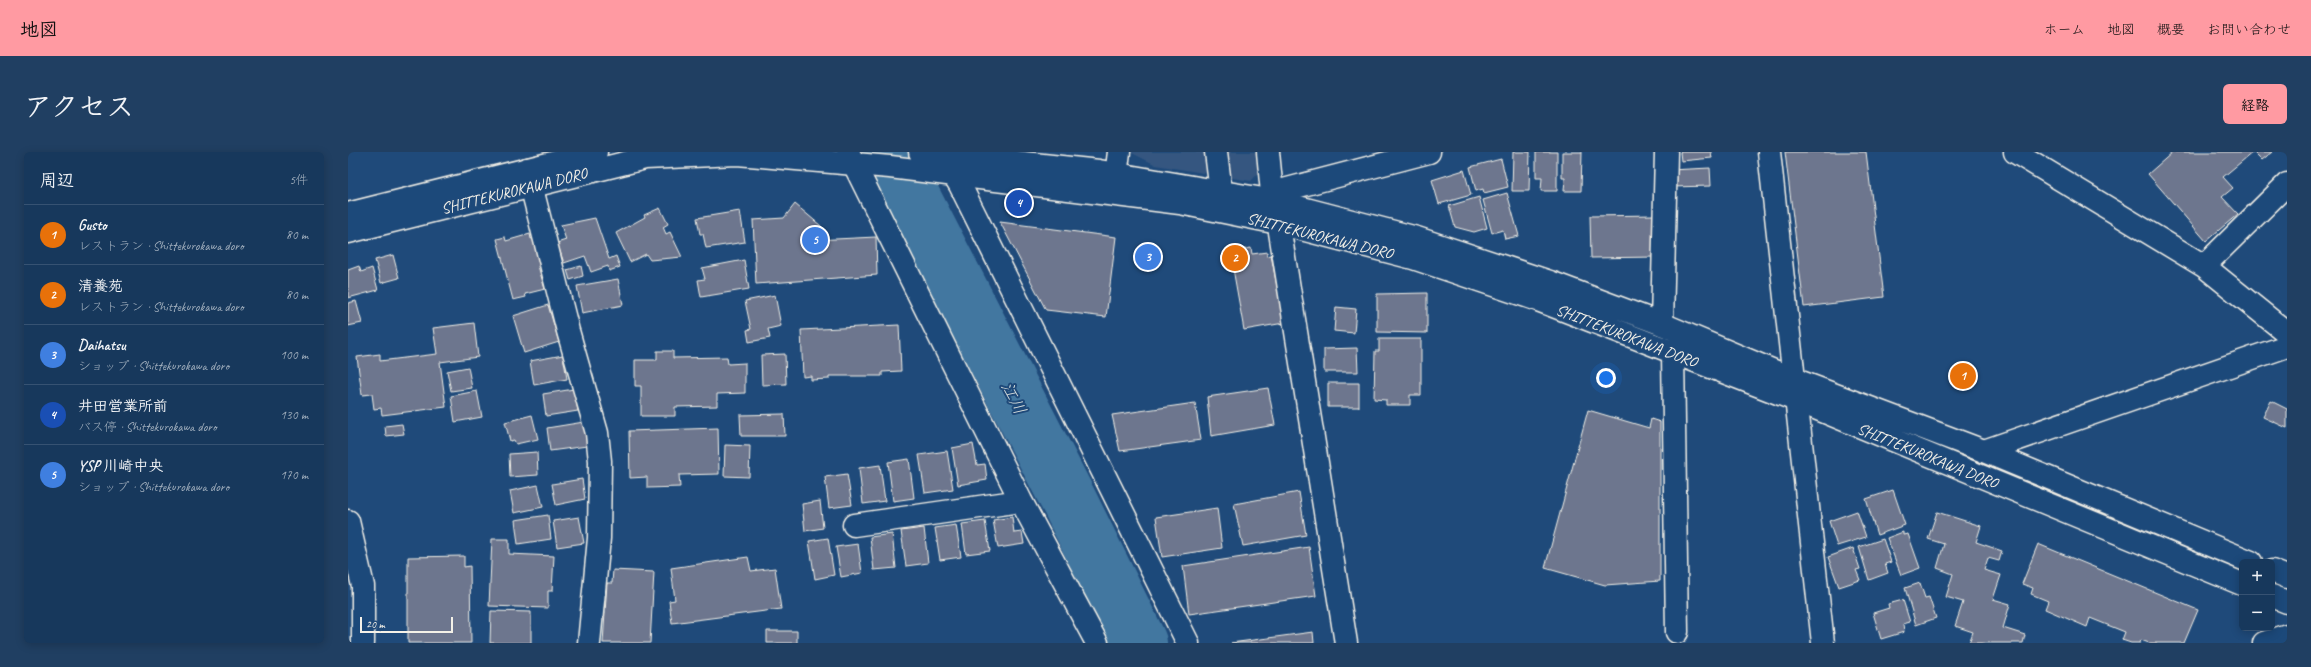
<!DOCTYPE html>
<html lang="ja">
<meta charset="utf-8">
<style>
body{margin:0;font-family:Caveat,"Klee One",sans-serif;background:#203f62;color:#f1f3f6}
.controls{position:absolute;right:12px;bottom:12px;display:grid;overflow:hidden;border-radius:6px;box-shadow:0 2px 10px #0003}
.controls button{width:36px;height:36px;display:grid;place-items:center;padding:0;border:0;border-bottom:1px solid #365272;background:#17385c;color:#f1f3f6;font:20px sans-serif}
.scale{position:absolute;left:12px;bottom:10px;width:93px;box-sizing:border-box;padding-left:4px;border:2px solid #f4f1e8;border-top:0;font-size:11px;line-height:14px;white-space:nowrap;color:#f4f1e8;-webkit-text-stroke:3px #1f4a7a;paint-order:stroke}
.you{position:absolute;left:1258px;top:226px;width:14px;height:14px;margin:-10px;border:3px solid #fff;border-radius:50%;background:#1a73e8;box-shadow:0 0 0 6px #1a73e833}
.badge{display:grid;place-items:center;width:26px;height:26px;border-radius:50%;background:#ff9aa2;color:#fff;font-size:13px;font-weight:700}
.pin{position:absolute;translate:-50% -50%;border:2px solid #fff;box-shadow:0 1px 4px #0006}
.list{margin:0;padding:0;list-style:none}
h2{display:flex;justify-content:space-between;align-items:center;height:52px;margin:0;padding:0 16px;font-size:17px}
h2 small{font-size:13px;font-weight:400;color:#9eacbb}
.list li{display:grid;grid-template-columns:26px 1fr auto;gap:12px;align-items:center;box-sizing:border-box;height:60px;padding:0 16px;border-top:1px solid #365272}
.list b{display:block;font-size:15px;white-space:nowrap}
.list p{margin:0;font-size:13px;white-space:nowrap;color:#9eacbb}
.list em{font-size:13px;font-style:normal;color:#9eacbb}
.map{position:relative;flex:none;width:1939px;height:491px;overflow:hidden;border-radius:6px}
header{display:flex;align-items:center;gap:24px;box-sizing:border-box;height:56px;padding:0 20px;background:#ff9aa2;color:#111}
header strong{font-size:19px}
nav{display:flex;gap:22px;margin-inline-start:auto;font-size:14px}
.intro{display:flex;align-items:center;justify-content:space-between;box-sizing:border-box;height:96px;padding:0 24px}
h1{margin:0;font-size:28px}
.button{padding:10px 18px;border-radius:6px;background:#ff9aa2;color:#111;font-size:14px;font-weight:700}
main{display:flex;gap:24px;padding:0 24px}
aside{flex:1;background:#17385c;border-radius:6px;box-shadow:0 2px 10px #0003}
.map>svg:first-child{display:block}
</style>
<header>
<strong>地図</strong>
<nav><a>ホーム</a><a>地図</a><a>概要</a><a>お問い合わせ</a></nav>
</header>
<div class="intro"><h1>アクセス</h1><a class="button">経路</a></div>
<main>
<aside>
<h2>周辺<small>5件</small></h2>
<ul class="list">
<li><span class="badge" style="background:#e8710a">1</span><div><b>Gusto</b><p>レストラン · Shittekurokawa doro</p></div><em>80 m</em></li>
<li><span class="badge" style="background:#e8710a">2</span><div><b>清養苑</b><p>レストラン · Shittekurokawa doro</p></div><em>80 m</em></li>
<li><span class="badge" style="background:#3f7fe0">3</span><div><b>Daihatsu</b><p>ショップ · Shittekurokawa doro</p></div><em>100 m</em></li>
<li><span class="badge" style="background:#1a4fb4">4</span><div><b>井田営業所前</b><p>バス停 · Shittekurokawa doro</p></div><em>130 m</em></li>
<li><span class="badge" style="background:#3f7fe0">5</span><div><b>YSP 川崎中央</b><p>ショップ · Shittekurokawa doro</p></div><em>170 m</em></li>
</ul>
</aside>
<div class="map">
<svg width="1939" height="491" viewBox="0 0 1939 491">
<rect width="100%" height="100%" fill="#1f4a7a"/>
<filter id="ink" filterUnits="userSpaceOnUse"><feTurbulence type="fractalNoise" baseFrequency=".025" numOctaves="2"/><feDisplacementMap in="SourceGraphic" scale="8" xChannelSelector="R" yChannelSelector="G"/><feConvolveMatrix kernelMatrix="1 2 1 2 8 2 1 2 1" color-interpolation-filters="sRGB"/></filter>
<g filter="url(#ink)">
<path fill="#365780" d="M 782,0 L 912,0 L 914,17 L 903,29 L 808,13 Z"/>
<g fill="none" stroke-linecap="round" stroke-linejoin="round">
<path stroke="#4377a0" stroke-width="56" d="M 541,0 L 722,351 L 791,491"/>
</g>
<path fill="#6d768e" stroke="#f4f1e8" d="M 1165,0 L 1182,0 L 1181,39 L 1164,39 Z
M 1188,0 L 1209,0 L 1209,39 L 1193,39 L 1194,26 L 1188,26 Z
M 1214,0 L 1234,0 L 1233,39 L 1216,39 L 1217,26 L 1214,26 Z
M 1332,0 L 1363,0 L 1364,6 L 1333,9 Z
M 1437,0 L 1518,0 L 1536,145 L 1456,155 Z
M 1825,0 L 1905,0 L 1875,25 L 1885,36 L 1874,45 L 1890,62 L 1858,89 L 1800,22 Z
M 1906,0 L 1924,0 L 1914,8 Z
M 1153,7 L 1160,35 L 1136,41 L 1135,37 L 1128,39 L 1122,15 Z
M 1362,16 L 1363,34 L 1323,35 L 1322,18 Z
M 1116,18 L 1123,43 L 1091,52 L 1084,28 Z
M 1159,41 L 1171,84 L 1157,87 L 1155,78 L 1144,81 L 1135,48 Z
M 1131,45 L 1139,76 L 1126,80 L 1107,75 L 1101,54 Z
M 447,52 L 473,74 L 467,81 L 467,88 L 528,85 L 529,123 L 408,132 L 405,68 L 436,66 Z
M 312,56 L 320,72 L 315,75 L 318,82 L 322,80 L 334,105 L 302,108 L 298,102 L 282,110 L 268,81 L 297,65 L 296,63 Z
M 392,59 L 397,90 L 358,96 L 355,82 L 352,82 L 349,66 Z
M 1306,63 L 1307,105 L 1243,106 L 1242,64 Z
M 247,66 L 261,107 L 268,104 L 272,115 L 261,119 L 260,114 L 243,120 L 237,104 L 216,111 L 209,91 L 218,88 L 213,73 Z
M 652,70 L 768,85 L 758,165 L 698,158 Z
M 182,82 L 183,87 L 187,85 L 194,114 L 190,114 L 197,137 L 177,142 L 178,145 L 165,148 L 149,87 L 157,85 L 158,89 Z
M 903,96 L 904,102 L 919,100 L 919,104 L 923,103 L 936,171 L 896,178 L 882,100 Z
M 45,103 L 51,126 L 33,131 L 27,108 Z
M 396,108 L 401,137 L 353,145 L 350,128 L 357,127 L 354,116 Z
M 11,114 L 13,120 L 24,116 L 30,138 L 0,146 L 0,118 Z
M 233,114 L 235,124 L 222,128 L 219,118 Z
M 270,127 L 275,153 L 234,161 L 229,134 Z
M 1079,141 L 1079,181 L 1029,180 L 1029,142 Z
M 427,143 L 433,174 L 420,177 L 422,186 L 401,190 L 399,178 L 403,177 L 397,149 Z
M 8,149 L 14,171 L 0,174 L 0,151 Z
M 200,153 L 211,190 L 176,201 L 165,164 Z
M 988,155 L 1008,157 L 1006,181 L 986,179 Z
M 126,171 L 130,205 L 92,210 L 98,255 L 34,263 L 33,256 L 26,257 L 24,242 L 14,243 L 9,205 L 32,202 L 32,209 L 89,202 L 85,176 Z
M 551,173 L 553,219 L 534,220 L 534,224 L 481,224 L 481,227 L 463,228 L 463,224 L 455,225 L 453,178 Z
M 1031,187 L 1073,187 L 1073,243 L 1062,243 L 1062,253 L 1038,253 L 1038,248 L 1026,247 L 1027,199 L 1031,199 Z
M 1009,196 L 1010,220 L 976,220 L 976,197 Z
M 309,199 L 325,199 L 325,206 L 379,205 L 380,212 L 397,211 L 397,241 L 369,242 L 369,254 L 327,255 L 327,264 L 293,264 L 293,234 L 287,234 L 287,208 L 309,208 Z
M 437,202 L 438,232 L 414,233 L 413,203 Z
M 215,203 L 219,227 L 186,233 L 182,209 Z
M 120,215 L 124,236 L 103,239 L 99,219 Z
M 980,231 L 1011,231 L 1011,255 L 980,255 Z
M 920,236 L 927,273 L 863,284 L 859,245 Z
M 226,237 L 230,259 L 198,264 L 195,242 Z
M 129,239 L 134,265 L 107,270 L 103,244 Z
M 1923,249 L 1939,257 L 1939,276 L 1915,265 Z
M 847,251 L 853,288 L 772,299 L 764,263 Z
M 1240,258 L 1301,276 L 1303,267 L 1312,270 L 1312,429 L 1257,433 L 1197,416 Z
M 436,262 L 437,284 L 393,284 L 392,263 Z
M 184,263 L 190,287 L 168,292 L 166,288 L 162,289 L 157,270 Z
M 236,270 L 239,294 L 202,299 L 199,276 Z
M 54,272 L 56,282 L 38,284 L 37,274 Z
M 370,276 L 371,322 L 331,323 L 332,335 L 299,336 L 299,325 L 282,326 L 281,279 Z
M 625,292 L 629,313 L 637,312 L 639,328 L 610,333 L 604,296 Z
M 377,293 L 402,294 L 401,325 L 376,324 Z
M 599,299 L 605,337 L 577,341 L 571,303 Z
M 189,300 L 190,323 L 162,325 L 161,302 Z
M 561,307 L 566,346 L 545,349 L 540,310 Z
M 532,313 L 537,349 L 515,352 L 511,316 Z
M 499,322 L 504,353 L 481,356 L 477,325 Z
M 234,327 L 237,347 L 208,353 L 204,332 Z
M 190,333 L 195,355 L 166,361 L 162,339 Z
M 1545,338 L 1557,373 L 1529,383 L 1518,347 Z
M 951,340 L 958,383 L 895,394 L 886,352 Z
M 472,349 L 475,376 L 457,379 L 454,352 Z
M 869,356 L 874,396 L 814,405 L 808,365 Z
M 1509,359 L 1518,385 L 1489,394 L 1481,369 Z
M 1589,360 L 1633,374 L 1628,390 L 1654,399 L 1651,409 L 1640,406 L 1636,418 L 1653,423 L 1645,447 L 1662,452 L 1655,476 L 1677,483 L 1675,491 L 1621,491 L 1625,480 L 1607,474 L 1615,450 L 1598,445 L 1605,422 L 1589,416 L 1596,392 L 1580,387 Z
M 200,363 L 203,387 L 170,392 L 167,368 Z
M 231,365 L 236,391 L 209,395 L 205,369 Z
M 664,365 L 666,381 L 674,380 L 676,392 L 650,396 L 645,368 Z
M 637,369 L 642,399 L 618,402 L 614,372 Z
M 608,373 L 613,405 L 592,408 L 587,376 Z
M 576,376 L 580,411 L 558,414 L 553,379 Z
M 1555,380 L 1555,383 L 1560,382 L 1572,416 L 1553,423 L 1539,386 Z
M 544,382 L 548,416 L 526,418 L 522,385 Z
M 480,386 L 486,423 L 467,427 L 461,389 Z
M 144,387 L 161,387 L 161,402 L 206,404 L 204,439 L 200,439 L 200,456 L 141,454 Z
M 1535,387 L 1543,410 L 1537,412 L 1540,421 L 1521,428 L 1511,395 Z
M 510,392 L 514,421 L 493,425 L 488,395 Z
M 1690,392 L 1850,458 L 1836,491 L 1801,491 L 1793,488 L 1792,491 L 1783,491 L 1774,488 L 1777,480 L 1742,466 L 1739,475 L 1697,457 L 1700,449 L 1683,442 L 1685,436 L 1674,432 Z
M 961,395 L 968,444 L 841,462 L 835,414 Z
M 1505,396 L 1512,417 L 1508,418 L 1512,428 L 1491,435 L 1480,405 Z
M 116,404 L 116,415 L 122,414 L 123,491 L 60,491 L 60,405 Z
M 400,405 L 403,419 L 427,416 L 433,457 L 324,471 L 321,449 L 327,448 L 323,416 Z
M 265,418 L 306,420 L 302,491 L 255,491 L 259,431 L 264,431 Z
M 1572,431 L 1577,446 L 1581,445 L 1588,466 L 1568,473 L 1557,436 Z
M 1555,448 L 1562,470 L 1555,472 L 1556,480 L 1533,487 L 1525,461 L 1541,456 L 1540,452 Z
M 143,459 L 183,460 L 183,491 L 142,491 Z
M 419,479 L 449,479 L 449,491 L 419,491 Z
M 965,480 L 966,491 L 883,491 Z"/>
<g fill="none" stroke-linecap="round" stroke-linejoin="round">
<g stroke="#f4f1e8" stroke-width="25">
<path id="minor" d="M 500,0 L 673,349 L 749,491
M 868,0 L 873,40 L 872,58
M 920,0 L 924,41 L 927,49 L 998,491
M 1421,0 L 1475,491
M 1667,0 L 1856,114 L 1939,181
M 598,10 L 612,33 L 840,491
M 179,17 L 220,179 L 249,281 L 252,309 L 251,386 L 241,491
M 766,40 L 771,0
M 924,41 L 1081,0
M 1856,114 L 1939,32
M 1314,172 L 1318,0
M 1325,201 L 1329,480
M 1636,299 L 1939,194
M 0,369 L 15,434 L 15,491
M 506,373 L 673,349
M 1916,491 L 1939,483"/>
</g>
<g stroke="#f4f1e8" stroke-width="25">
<path id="major" d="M 572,0 L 751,19 L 927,49 L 1069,86 L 1202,130 L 1314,172 L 1445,227 L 1636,299 L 1903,410
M 0,62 L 248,0
M 0,80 L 297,6 L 389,2 L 542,15 L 832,51 L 930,71 L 1065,106 L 1190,148 L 1448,248 L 1894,432
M 1924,419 L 1939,425
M 1924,444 L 1939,450"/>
</g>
<use href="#minor" stroke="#1f4a7a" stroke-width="22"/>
<use href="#major" stroke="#1f4a7a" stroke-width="22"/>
</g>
</g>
<g text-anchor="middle" stroke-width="4" stroke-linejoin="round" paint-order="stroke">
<g font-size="16" fill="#f4f1e8" stroke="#1f4a7a">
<text transform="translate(166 38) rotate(-14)" y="6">SHITTEKUROKAWA DORO</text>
<text transform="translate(972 83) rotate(14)" y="6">SHITTEKUROKAWA DORO</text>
<text transform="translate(1279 183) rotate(21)" y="6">SHITTEKUROKAWA DORO</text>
<text transform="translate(1580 303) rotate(22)" y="6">SHITTEKUROKAWA DORO</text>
</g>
<g font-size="17" font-style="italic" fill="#d9dfdd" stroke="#1f4a7a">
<text transform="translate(666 246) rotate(63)" y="6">江川</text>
</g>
</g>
</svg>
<div class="controls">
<button>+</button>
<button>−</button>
</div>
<div class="scale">20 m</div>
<div class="you"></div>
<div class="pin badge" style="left:1615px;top:224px;background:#e8710a">1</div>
<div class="pin badge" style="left:887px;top:106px;background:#e8710a">2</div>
<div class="pin badge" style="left:800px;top:105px;background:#3f7fe0">3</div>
<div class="pin badge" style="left:671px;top:51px;background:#1a4fb4">4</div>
<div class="pin badge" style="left:467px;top:88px;background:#3f7fe0">5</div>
</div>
</main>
